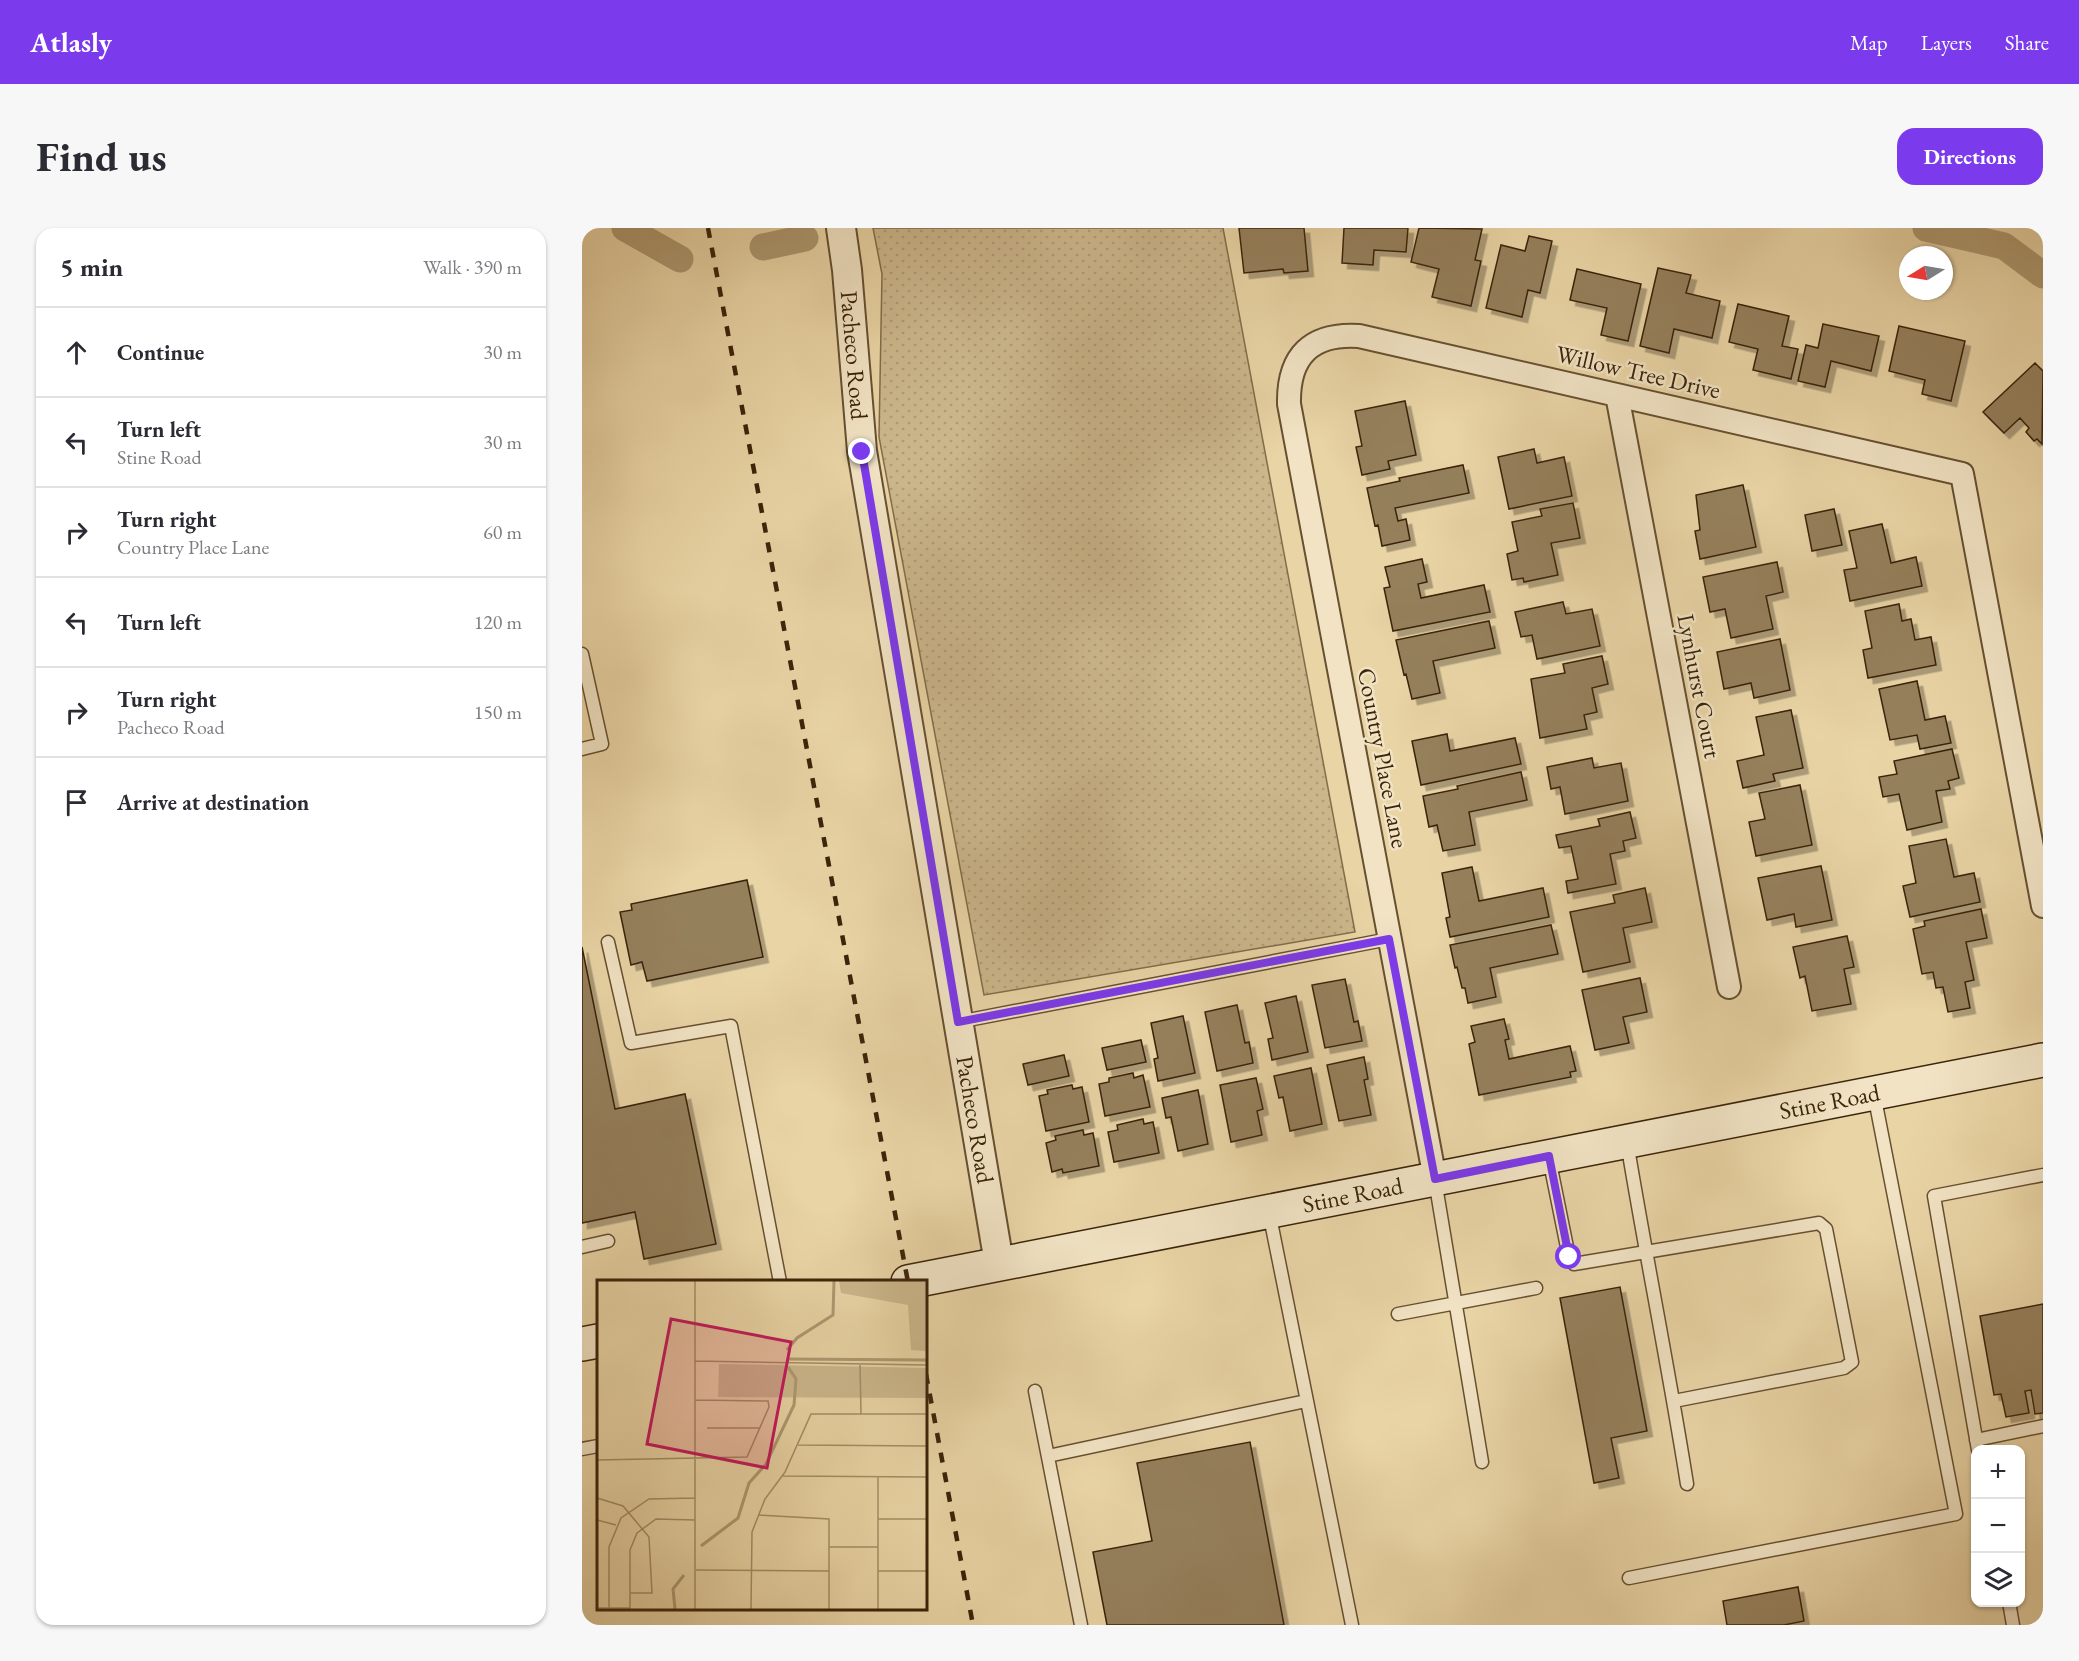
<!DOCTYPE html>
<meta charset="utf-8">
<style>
body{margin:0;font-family:"EB Garamond",serif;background:#f7f7f7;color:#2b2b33}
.controls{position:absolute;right:18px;bottom:18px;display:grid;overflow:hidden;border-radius:12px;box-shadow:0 2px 4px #0004}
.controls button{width:54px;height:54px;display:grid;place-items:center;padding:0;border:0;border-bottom:2px solid #e1e1e2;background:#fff;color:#2b2b33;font:30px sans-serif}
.compass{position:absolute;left:1317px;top:18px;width:54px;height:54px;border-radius:50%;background:#fff;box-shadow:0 2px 4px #0004;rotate:259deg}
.stop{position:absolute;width:18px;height:18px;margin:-14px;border:4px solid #7c3aed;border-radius:50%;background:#fff}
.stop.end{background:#7c3aed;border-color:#fff;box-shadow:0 2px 6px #0008}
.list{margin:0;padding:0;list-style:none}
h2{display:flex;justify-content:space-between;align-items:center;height:78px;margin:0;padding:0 24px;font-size:26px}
h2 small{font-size:20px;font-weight:400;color:#7c7c81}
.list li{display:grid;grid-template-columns:39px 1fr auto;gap:18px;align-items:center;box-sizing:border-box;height:90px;padding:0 24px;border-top:2px solid #e1e1e2}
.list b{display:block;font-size:22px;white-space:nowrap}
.list p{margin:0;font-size:20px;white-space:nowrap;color:#7c7c81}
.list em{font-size:20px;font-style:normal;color:#7c7c81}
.icon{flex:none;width:33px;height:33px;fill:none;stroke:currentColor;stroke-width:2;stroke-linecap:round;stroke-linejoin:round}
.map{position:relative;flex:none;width:1461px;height:1397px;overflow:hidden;border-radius:18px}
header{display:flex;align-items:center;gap:36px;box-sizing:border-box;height:84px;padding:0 30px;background:#7c3aed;color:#fff}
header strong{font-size:28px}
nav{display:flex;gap:33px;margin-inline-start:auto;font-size:21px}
.intro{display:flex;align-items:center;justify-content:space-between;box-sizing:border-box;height:144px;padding:0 36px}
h1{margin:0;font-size:42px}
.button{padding:15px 27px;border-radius:18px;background:#7c3aed;color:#fff;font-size:21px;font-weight:700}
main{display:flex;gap:36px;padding:0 36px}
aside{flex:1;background:#fff;border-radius:18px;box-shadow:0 2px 4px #0004}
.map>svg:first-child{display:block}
</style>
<header>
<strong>Atlasly</strong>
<nav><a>Map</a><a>Layers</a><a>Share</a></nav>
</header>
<div class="intro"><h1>Find us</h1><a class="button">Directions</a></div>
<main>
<aside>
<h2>5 min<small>Walk · 390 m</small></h2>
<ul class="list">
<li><svg class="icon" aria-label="ahead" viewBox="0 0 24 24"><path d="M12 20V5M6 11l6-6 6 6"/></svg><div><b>Continue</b></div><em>30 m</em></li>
<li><svg class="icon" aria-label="left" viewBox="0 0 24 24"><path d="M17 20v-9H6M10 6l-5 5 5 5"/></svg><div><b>Turn left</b><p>Stine Road</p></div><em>30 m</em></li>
<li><svg class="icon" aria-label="right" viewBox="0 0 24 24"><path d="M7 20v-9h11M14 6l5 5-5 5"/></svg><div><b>Turn right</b><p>Country Place Lane</p></div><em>60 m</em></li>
<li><svg class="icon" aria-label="left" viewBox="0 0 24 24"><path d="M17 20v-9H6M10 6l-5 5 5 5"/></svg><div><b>Turn left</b></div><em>120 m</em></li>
<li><svg class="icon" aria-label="right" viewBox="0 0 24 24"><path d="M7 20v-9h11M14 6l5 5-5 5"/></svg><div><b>Turn right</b><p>Pacheco Road</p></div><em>150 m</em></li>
<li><svg class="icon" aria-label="arrive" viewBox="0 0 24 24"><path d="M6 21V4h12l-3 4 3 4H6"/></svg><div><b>Arrive at destination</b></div></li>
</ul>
</aside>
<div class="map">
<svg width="1461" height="1397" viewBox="0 0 1461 1397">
<defs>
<pattern id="green-dots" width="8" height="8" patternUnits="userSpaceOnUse" patternTransform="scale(1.5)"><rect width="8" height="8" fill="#cbb68b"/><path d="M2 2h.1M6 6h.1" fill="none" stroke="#af9c77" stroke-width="1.8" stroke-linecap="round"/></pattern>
<filter id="shadow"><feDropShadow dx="5.5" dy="5.5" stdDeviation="0" flood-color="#0004"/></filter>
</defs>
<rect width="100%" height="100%" fill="#e9d4a5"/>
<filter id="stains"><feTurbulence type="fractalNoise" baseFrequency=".00333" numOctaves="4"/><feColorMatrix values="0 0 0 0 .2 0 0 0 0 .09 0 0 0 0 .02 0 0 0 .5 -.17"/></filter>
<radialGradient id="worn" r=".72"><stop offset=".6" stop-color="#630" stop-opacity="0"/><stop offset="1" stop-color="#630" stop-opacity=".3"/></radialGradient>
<path fill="url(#green-dots)" stroke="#826d4a" stroke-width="1.5" d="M 291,0 L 641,0 L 773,704 L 402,767 L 297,209 L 300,46 Z"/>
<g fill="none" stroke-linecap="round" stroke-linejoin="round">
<path stroke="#ae9870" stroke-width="27" d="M 43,0 L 98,31
M 1344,0 L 1422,18 L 1461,47
M 181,19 L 223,10"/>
</g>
<path fill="#95805b" stroke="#3a240a" stroke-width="1.5" filter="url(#shadow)" d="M 657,0 L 722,0 L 726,43 L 702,45 L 701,41 L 662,45 Z
M 762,0 L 826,0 L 824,24 L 792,22 L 791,37 L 760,35 Z
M 837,0 L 900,1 L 893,32 L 899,33 L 889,78 L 850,69 L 857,41 L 829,34 Z
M 947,8 L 970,13 L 958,65 L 946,62 L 940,89 L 904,80 L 919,17 L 943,23 Z
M 1076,40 L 1109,47 L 1104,65 L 1138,73 L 1130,110 L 1092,101 L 1087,125 L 1058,118 Z
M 995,41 L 1059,56 L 1046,113 L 1019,107 L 1025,80 L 988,72 Z
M 1156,76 L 1207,88 L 1200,118 L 1216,121 L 1209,151 L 1171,142 L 1176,121 L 1147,114 Z
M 1241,96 L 1297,108 L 1289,143 L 1249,133 L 1243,159 L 1216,153 L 1224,117 L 1236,120 Z
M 1317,98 L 1383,113 L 1369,173 L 1340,166 L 1343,152 L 1307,143 Z
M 1453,135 L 1461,143 L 1460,216 L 1455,211 L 1452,213 L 1444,204 L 1447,200 L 1438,190 L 1422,205 L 1401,184 Z
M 823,173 L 834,227 L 806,233 L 808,241 L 780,247 L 774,219 L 780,218 L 773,183 Z
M 952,221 L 955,235 L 982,229 L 990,268 L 927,281 L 916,229 Z
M 881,237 L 887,265 L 813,280 L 816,293 L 824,291 L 828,312 L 800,318 L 796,297 L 793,298 L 785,260 L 818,253 L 817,250 Z
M 1161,257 L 1174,319 L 1118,331 L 1113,303 L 1118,302 L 1114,267 Z
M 991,275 L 998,310 L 969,315 L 976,347 L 942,354 L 941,350 L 930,352 L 925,326 L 936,323 L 930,294 L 960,288 L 958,281 Z
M 1252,281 L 1260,317 L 1230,323 L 1223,287 Z
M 1300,296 L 1309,335 L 1334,329 L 1340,358 L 1268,373 L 1262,342 L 1275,340 L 1267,303 Z
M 840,331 L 845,354 L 836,356 L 839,370 L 902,357 L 908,384 L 811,403 L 802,360 L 808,359 L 803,339 Z
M 1195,334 L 1201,364 L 1184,368 L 1191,401 L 1149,410 L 1143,381 L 1128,384 L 1121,349 Z
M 981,374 L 984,386 L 1010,381 L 1018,418 L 955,431 L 950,407 L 939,409 L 933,384 Z
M 1317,376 L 1320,393 L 1329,391 L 1333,412 L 1349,409 L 1354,437 L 1286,450 L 1281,422 L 1290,420 L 1283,383 Z
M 907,393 L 913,420 L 851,433 L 858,465 L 830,471 L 824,446 L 822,447 L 814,412 Z
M 1198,411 L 1208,462 L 1172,470 L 1169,455 L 1142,461 L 1135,424 Z
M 1020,428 L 1026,456 L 1010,460 L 1015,484 L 1002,487 L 1005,501 L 958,510 L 949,451 L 983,445 L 981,436 Z
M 1335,453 L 1343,492 L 1363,488 L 1369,515 L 1338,521 L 1335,507 L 1308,512 L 1297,461 Z
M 1209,482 L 1221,540 L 1191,546 L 1193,553 L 1161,560 L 1155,533 L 1182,527 L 1174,489 Z
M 865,506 L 868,523 L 933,510 L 939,536 L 839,557 L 830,513 Z
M 1370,521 L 1377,550 L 1366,553 L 1368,561 L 1354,563 L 1360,594 L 1325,602 L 1317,566 L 1301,569 L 1297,549 L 1315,546 L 1312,533 Z
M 1010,530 L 1012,540 L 1039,535 L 1046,573 L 983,586 L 978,559 L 969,561 L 965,539 Z
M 939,544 L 945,572 L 887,584 L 893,617 L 861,623 L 855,597 L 847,599 L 841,568 L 876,561 L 875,558 Z
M 1218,557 L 1230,617 L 1174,628 L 1167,594 L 1183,591 L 1177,565 Z
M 1048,584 L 1054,610 L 1041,613 L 1043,623 L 1028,626 L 1034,656 L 986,665 L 984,653 L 996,651 L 989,618 L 977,620 L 974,607 L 1018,598 L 1016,591 Z
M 1364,611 L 1372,649 L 1392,645 L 1398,674 L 1328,689 L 1321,658 L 1334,655 L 1327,618 Z
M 1239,638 L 1250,692 L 1214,699 L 1212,686 L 1185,692 L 1176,650 Z
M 890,639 L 897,673 L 961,660 L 967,689 L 868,709 L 864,690 L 868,689 L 860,645 Z
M 165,652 L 181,729 L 65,753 L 60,734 L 49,737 L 38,684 L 50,682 L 49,676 Z
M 1063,660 L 1070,694 L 1041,700 L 1048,734 L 1001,744 L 988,684 L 1033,675 L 1031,667 Z
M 1399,681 L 1405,710 L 1384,714 L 1392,752 L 1383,754 L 1388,780 L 1366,784 L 1361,759 L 1354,760 L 1351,744 L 1340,746 L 1331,701 L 1343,698 L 1342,693 Z
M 969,697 L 976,726 L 908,740 L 914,769 L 886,775 L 883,760 L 880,760 L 875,739 L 873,740 L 868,717 Z
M 1265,708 L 1272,739 L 1262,741 L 1269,776 L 1230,783 L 1223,748 L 1218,750 L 1211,719 Z
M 0,719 L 33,881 L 103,866 L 134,1016 L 62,1031 L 53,984 L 0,995 Z
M 1058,750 L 1065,784 L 1041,789 L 1047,815 L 1013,822 L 1000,762 Z
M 763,751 L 772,794 L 776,793 L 780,813 L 743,820 L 730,757 Z
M 714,768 L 726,824 L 690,832 L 686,811 L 691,810 L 683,775 Z
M 655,777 L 663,815 L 667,814 L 671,835 L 635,843 L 623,784 Z
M 601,788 L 613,845 L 576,853 L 572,831 L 576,830 L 569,795 Z
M 922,791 L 927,811 L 923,812 L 927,831 L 988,818 L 994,843 L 988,844 L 989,849 L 897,867 L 887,816 L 893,814 L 889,798 Z
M 559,812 L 564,834 L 525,842 L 520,820 Z
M 482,827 L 487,848 L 446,857 L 441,836 Z
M 782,829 L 786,851 L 782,852 L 789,887 L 757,893 L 745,837 Z
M 729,840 L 740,896 L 708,903 L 701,869 L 697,870 L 692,848 Z
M 551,845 L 552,850 L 561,847 L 568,879 L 523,888 L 517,856 L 527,854 L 527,850 Z
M 674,850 L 681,881 L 675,883 L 680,907 L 649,914 L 638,857 Z
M 490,857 L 491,861 L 500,859 L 507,894 L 464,903 L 457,868 L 466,866 L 465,862 Z
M 616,862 L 626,916 L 596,923 L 589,889 L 584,890 L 580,870 Z
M 561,891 L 562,896 L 571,894 L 577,925 L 532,934 L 526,904 L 536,902 L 535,897 Z
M 501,902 L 502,907 L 511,905 L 517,938 L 481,945 L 480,941 L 470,944 L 464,915 L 474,912 L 473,908 Z
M 1038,1059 L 1065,1203 L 1029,1210 L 1037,1250 L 1012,1255 L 978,1070 Z
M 1461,1076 L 1461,1185 L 1453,1186 L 1449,1162 L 1443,1163 L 1447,1185 L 1424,1189 L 1419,1166 L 1412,1167 L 1398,1088 Z
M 668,1214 L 702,1397 L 525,1397 L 511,1324 L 570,1313 L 555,1235 Z
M 1216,1359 L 1222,1393 L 1202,1397 L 1145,1397 L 1141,1373 Z"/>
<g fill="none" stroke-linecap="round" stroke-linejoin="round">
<g stroke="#665031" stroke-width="15">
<path id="service" d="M 0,426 L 20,516 L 0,521
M 26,714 L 49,815 L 149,798 L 198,1054
M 376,794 L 807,711
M 1045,914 C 1064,1029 1087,1142 1105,1256
M 967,930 L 987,1029 L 992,1036 L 1237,995 L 1244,1001 L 1270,1134 L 1262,1140 L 1092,1173
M 853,952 L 900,1234
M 687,984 L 770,1397
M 0,1019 L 26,1013
M 816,1086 L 954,1060
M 453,1163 L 499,1397
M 1394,1212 L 1461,1198
M 0,1221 L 16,1218
M 1396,1222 L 1352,968 L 1461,947
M 466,1228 L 724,1173
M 1047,1350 L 1374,1286 L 1292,866
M 1427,1374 L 1431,1397"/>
</g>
<g stroke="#665031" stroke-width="26">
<path id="minor" d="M 1035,167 L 1147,759
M 853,951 L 707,176 C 706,128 729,105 777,108 L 1380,246 L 1461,678"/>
</g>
<g stroke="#665031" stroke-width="32">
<g id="tertiary">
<path id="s1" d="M 259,0 L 265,42 L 280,223 L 417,1035"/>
</g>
</g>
<g stroke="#3a240a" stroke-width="36">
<g id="secondary">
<path id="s2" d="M 326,1054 L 1461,832"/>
<path d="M 0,1116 L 16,1113"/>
</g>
</g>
<use href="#service" stroke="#f1e3c4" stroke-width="12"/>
<use href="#minor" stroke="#f1e3c4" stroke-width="22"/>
<use href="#tertiary" stroke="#f1e3c4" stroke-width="28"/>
<use href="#secondary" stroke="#f1e3c4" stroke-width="33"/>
<path stroke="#3a240a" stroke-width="4.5" stroke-dasharray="10 10" stroke-linecap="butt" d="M 126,0 L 326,1054
M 344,1146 L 391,1397"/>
</g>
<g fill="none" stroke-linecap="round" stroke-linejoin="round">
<path stroke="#7c3aed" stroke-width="8" d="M 280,224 L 376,794 L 807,711 L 853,951 L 967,928 L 987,1029"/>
</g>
<g text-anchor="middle" stroke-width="5" stroke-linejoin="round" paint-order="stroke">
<g font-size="24" fill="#3a240a" stroke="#f1e3c4">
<text dy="8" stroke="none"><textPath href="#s1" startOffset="128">Pacheco Road</textPath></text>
<text transform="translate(1056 144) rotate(13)" y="8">Willow Tree Drive</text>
<text transform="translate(1117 458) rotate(79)" y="8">Lynhurst Court</text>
<text transform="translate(801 530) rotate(79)" y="8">Country Place Lane</text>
<text dy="8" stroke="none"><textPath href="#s2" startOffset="939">Stine Road</textPath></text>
<text dy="8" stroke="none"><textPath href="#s1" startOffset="902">Pacheco Road</textPath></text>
<text dy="8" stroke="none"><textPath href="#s2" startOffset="453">Stine Road</textPath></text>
</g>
</g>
<g transform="translate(15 1052)">
<rect width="330" height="330" fill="#e9d4a5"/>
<path d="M 242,1 L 330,1 L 330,71 L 314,70 L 311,25 L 244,13 ZM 122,84 L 330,88 L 330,118 L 121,117 Z" fill="#cbb68b"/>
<path fill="none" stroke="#ae9870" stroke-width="3" d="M 190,70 L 200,58 L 236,35 L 237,1M 190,79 L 330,80M 104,266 L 141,238 L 152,203 L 169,184 L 197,125 L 199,99 L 191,87M 78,329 L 76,309 L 87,295"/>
<path fill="none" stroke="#a38e67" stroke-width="1.5" d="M 98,81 L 330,85M 263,85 L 264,134M 110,148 L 163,148M 201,165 L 330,166M 0,180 L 150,177 L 172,127 L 171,121 L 98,120M 186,196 L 330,197M 0,218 L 26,226 L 52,257 L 55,313 L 33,313M 162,235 L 232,239 L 232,329M 281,239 L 330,239M 0,240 L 19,245M 232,267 L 281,267M 99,290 L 232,291M 281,291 L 330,291M 0,328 L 33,328M 12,328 L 12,267 L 24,238 L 52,219 L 98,218M 33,329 L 33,270 L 40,253 L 59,239 L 98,240M 98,329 L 98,1M 154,329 L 155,252 L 168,219 L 188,192 L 214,134 L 330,134M 281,329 L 281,196"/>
<path fill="#c2185b" fill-opacity="0.15" stroke="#c2185b" stroke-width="3" d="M 74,39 L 194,62 L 170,188 L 50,164 Z"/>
<rect width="330" height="330" fill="none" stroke="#3a240a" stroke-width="3"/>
</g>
<rect width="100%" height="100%" filter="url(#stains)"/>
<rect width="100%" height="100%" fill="url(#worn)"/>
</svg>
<div class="controls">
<button>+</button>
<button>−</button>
<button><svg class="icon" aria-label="layers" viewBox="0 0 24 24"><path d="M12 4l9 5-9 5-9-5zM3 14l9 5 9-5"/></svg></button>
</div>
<svg class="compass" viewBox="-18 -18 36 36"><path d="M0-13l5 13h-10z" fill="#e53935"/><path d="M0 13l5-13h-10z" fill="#7c7c81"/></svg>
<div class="stop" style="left:987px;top:1029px"></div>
<div class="stop end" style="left:280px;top:224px"></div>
</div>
</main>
